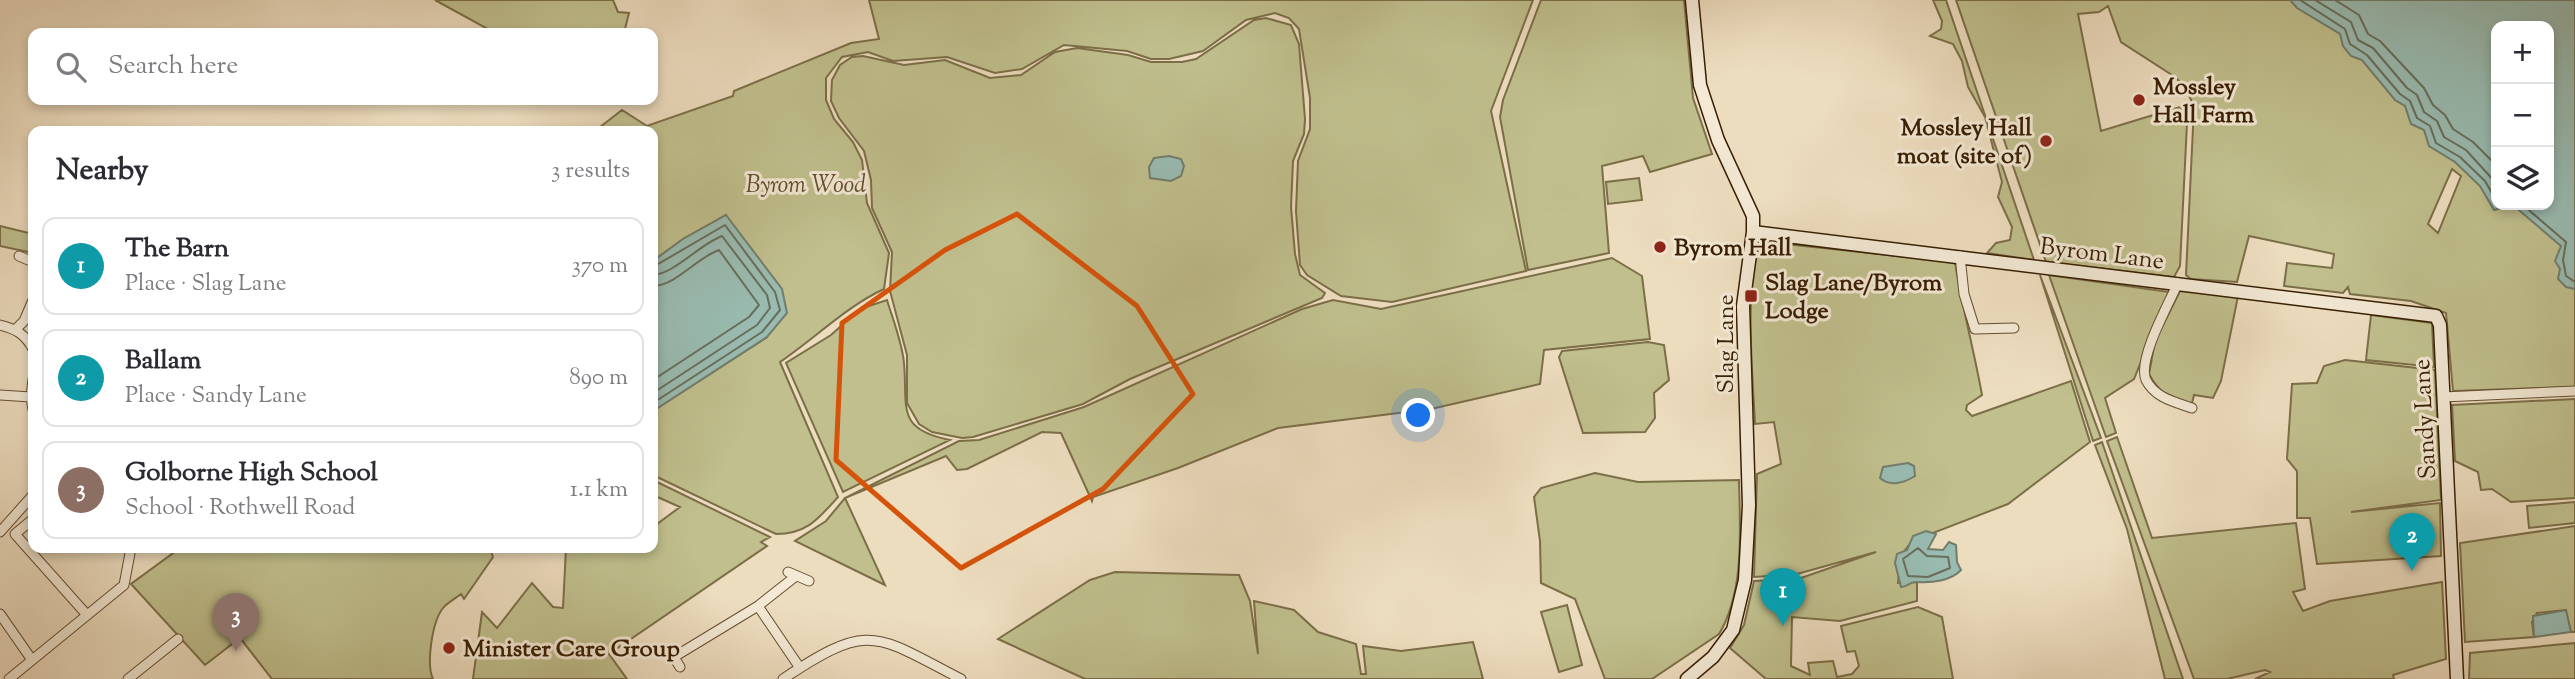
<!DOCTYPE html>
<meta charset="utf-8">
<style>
body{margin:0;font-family:"Sorts Mill Goudy",serif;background:#f2f2f3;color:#2b2b33}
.controls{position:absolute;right:21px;top:21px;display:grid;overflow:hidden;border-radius:14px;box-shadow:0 4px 10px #0003}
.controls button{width:63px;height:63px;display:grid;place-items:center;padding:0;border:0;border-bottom:2px solid #e1e1e2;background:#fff;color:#2b2b33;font:35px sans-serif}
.you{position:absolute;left:1419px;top:416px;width:24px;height:24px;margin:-18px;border:5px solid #fff;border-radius:50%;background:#1a73e8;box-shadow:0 0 0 10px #1a73e833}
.badge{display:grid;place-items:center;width:46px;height:46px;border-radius:50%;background:#8f2418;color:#fff;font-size:23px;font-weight:700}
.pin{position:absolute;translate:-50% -58px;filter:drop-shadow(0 2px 4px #0008)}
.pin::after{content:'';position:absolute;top:37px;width:24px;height:21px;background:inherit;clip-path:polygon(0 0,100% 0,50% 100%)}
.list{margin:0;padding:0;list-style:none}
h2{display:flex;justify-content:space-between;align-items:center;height:91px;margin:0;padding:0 28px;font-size:30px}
h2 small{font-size:23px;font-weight:400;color:#7c7c81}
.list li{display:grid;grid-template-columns:46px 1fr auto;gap:21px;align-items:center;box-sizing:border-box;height:98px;margin:0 14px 14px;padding:0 14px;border:2px solid #e1e1e2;border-radius:14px}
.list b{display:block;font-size:26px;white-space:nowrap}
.list p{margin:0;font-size:23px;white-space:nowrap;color:#7c7c81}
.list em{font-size:23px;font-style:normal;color:#7c7c81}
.icon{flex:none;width:38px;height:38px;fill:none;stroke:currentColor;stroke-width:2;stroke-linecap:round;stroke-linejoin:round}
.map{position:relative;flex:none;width:2575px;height:679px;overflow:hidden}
.search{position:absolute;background:#fff;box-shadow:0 4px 10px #0003;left:28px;top:28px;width:630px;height:77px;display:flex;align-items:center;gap:18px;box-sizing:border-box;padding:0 24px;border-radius:14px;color:#7c7c81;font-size:26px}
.panel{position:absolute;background:#fff;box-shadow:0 4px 10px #0003;left:28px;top:126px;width:630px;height:427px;border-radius:14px}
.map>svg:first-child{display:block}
</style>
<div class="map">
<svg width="2575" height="679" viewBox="0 0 2575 679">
<rect width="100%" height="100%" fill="#edddbf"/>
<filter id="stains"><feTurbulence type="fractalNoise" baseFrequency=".00286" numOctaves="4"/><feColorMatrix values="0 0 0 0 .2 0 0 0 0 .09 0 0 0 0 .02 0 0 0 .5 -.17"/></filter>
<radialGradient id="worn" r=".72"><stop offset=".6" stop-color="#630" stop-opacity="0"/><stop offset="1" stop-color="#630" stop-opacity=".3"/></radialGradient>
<path fill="#c0bf8d" stroke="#7c6e48" stroke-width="2" fill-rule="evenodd" d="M 435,0 L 613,0 L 618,12 L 629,13 L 624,33 L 495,33 Z
M 869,0 L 1533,0 L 1491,111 L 1526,271 L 1392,302 L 1341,296 L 1307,275 L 1300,265 L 1296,211 L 1298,161 L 1310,129 L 1310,98 L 1299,29 L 1289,18 L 1275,13 L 1246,20 L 1203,51 L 1169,59 L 1151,59 L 1127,51 L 1064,45 L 1022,69 L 995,73 L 947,57 L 893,61 L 868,52 L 842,57 L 826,78 L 826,100 L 834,119 L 853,142 L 862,160 L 867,203 L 889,253 L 884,289 C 847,306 814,339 780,362 L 838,497 C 818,519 807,534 776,534 L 653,475 L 653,411 L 767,337 L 726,215 L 683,239 L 653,261 L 653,131 L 595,131 L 622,110 L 647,126 L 733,96 L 734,91 L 851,43 L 879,39 Z
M 1541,0 L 1684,0 L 1693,98 L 1712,154 L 1650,172 L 1643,156 L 1602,166 L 1609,253 L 1528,270 L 1500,117 L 1503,100 Z
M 1933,0 L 1946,0 L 2034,260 L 1987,253 L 1996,243 L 2010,240 L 2012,227 L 1998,197 L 2002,182 L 1985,117 L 1968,87 L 1962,61 L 1953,44 L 1930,36 L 1941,29 L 1942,21 Z
M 1956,0 L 2575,0 L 2575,387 L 2453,391 L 2446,313 L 2411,301 L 2350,294 L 2348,287 L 2343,293 L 2284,286 L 2287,263 L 2332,268 L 2334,254 L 2249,236 L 2237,282 L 2191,279 L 2186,275 L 2194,106 L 2185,87 L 2175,77 L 2121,42 L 2108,6 L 2099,12 L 2078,14 L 2101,131 L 2173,109 L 2181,107 L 2187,123 L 2180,266 L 2174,277 L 2046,262 ZM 2496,26 L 2549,26 L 2549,205 L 2496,205 ZM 2452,169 L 2461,176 L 2438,233 L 2428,224 Z
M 1266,18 L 1291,25 L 1299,44 L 1305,119 L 1304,134 L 1293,161 L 1291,207 L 1295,254 L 1300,275 L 1325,293 L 1322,298 L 1130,379 L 1083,404 L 973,437 L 962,438 L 932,432 L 919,424 L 907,403 L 907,355 L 890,291 L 892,252 L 872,208 L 871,180 L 864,151 L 839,118 L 831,101 L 832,80 L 840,65 L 852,57 L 863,56 L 904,65 L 945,60 L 990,78 L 1021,75 L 1055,52 L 1077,48 L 1128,55 L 1151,62 L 1182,62 L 1196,59 L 1254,20 Z
M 1639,178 L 1642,200 L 1608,204 L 1606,182 Z
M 0,226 L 33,234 L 33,253 L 0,246 Z
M 1765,242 L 1955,262 C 1962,307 1974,350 1982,395 L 1967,405 L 1966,410 L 1972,416 L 2071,381 L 2090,442 L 2008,504 L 1912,541 L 1895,563 L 1899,572 L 1898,583 L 1917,582 L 1917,601 L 1840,621 L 1792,617 L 1791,666 L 1810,675 L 1808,663 L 1833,661 L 1837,677 L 1852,674 L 1859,666 L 1855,651 L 1847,652 L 1841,626 L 1918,607 L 1942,617 L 1953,679 L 1766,679 L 1730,648 L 1744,625 L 1754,581 L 1798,579 L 1876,552 L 1797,574 L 1754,577 L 1757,474 L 1781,464 L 1774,422 L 1755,424 C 1754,393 1741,258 1765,242 Z
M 1612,258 L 1642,276 L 1650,339 L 1544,350 L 1540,384 L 1431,409 L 1278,428 L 1178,468 L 1093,497 L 1092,501 L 1061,433 L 1042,432 L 967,469 L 957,470 L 946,456 L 845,498 L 885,585 L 795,541 L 826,521 L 845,498 L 959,441 L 979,440 L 1084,407 L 1302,309 L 1333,300 L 1381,309 Z
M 2040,275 L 2101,438 L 2093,441 Z
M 2049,275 L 2169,292 L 2134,379 L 2105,398 L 2116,433 L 2106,437 Z
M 2181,289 L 2238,296 L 2221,381 L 2213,398 L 2194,395 L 2192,403 C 2173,404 2158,391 2149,374 L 2155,341 Z
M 887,300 C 893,320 902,342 904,363 C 908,407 895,429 950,440 L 843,492 L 786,363 L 831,335 L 860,309 Z
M 2371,315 L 2432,323 L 2434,367 L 2366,360 Z
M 1648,342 L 1664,345 L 1669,380 L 1654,393 L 1655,418 L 1645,432 L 1583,433 L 1559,357 L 1562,351 Z
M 2345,360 L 2435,370 L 2441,500 L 2351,512 L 2440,503 L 2441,556 L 2317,564 L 2310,518 L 2297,518 L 2297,471 L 2287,459 L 2292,384 L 2317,383 L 2324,366 Z
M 2575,399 L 2575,498 L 2511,502 L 2492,489 L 2481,490 L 2478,472 L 2455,461 L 2452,405 Z
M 2117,437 L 2152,538 L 2296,523 L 2305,589 L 2293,592 L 2303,611 L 2330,601 L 2442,582 L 2446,659 L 2393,675 L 2394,679 L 2255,679 L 2270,672 L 2265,670 L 2227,679 L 2194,679 L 2107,441 Z
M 2102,442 L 2183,679 L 2165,679 L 2127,529 L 2095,445 Z
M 1595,473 L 1638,482 L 1739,480 C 1740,529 1745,591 1719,634 L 1652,679 L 1605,679 L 1575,599 L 1541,583 L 1540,541 L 1534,497 L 1541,488 Z
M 653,480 L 770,537 L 761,542 L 767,546 L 609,654 L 627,679 L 473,679 L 482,612 L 497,628 L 532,583 L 553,607 L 563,608 L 566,548 L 653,548 L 653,527 L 680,507 L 653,495 Z
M 2575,502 L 2575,523 L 2529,528 L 2527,506 Z
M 2575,526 L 2575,632 L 2571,632 L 2565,610 L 2537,613 L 2532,622 L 2534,637 L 2465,642 L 2460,543 Z
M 180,548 L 490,548 L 493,557 L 464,599 L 461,594 C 456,598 447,603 443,608 C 432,622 426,664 433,679 L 272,679 L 240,638 L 205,665 L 131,584 Z
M 1115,572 L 1239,575 L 1250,601 L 1258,654 L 1254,601 L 1294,610 L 1318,632 L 1356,644 L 1361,674 L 1366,674 L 1363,646 L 1401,651 L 1473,642 L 1483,679 L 1085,679 L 998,639 L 1090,580 Z
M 1567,605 L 1582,665 L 1559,672 L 1541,612 Z
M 2575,643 L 2575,679 L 2469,679 L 2470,653 Z"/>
<path fill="#99bcb2" stroke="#737d6c" stroke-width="2" fill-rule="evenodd" d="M 2290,0 L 2575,0 L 2575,289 L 2566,287 L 2558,279 L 2560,269 L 2555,261 L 2561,246 L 2513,205 L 2494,210 L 2480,186 L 2455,162 L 2429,146 L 2424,130 L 2411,124 L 2405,106 L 2395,100 L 2362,60 L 2351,56 L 2343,46 L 2340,34 L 2297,8 ZM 2496,26 L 2549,26 L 2549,205 L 2496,205 Z
M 1169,156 L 1181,159 L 1184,166 L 1181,176 L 1171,181 L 1150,178 L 1149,167 L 1154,158 Z
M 726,215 L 782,289 L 787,313 L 767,337 L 653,411 L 653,261 L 683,239 Z
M 1908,463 L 1914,466 L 1915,476 C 1904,483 1890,487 1880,478 L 1883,467 Z
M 1926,531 L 1936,534 L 1928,549 L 1943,550 L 1949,542 L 1956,545 L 1957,562 L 1961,570 C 1951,581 1931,583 1917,582 C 1910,581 1908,587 1901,587 L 1895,563 L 1897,554 L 1907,550 L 1913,536 Z
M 2566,610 L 2571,632 L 2534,637 L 2533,616 Z"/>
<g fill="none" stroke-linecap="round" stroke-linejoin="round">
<path stroke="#696d5a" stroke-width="2" d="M 2300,0 L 2345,29 L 2350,44 L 2367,55 L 2400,94 L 2410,101 L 2417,118 L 2430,126 L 2436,143 L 2460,157 L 2485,181 L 2496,200
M 2315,0 L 2351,22 L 2358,40 L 2373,48 L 2407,88 L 2417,95 L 2424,112 L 2437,121 L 2444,137 L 2466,150 L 2496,183
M 2335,0 L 2359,15 L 2368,34 L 2380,41 L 2424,88 L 2433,105 L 2445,115 L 2453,129 L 2473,142 L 2496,165
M 2523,205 L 2566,242 L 2563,260 L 2566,276 L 2575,282
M 653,267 L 725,225 L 775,292 L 780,310 L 762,332 L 653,403
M 653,275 C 674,274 700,244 722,236 L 767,295 L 770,308 L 757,325 L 653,393
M 653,286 C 677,285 696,258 719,250 L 759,305 L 749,317 L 653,380
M 1918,548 L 1927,556 L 1948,557 L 1950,568 L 1928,577 L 1908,576 L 1903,559 Z"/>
<g stroke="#664e31" stroke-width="11">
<path id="street" d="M 19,256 L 33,262
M 1960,256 L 1964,294 L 1975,329 L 2014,328
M 2178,283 C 2169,303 2137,360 2146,380 C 2155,398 2175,402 2192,408
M 0,325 C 16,329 25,334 33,349
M 16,329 L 24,321 L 33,300
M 33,379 L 31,397 L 33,410
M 0,395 L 31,397
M 2443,397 L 2575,391
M 33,519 L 15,534 L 87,615
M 0,532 L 33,495
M 788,572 L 809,581
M 758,606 L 800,668
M 0,614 L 32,660
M 670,651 L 680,667
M 674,657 L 758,606 L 796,576
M 9,679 L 124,585 L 131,548
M 128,679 L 178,639
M 783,679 C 870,621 874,634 961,679"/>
</g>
<g stroke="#391e02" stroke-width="15">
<path id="secondary" d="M 1753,232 L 2436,316 L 2440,325 L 2457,679
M 1687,679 L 1713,657 L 1733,630 L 1745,580 L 1749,505 L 1743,306 L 1753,232 L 1753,216 L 1718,140 L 1700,85 L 1692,0"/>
</g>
<use href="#street" stroke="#f3e9d5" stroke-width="9"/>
<use href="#secondary" stroke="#f3e9d5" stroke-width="12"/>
</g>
<path fill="none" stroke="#d6530b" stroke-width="5" stroke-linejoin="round" d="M 1017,214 L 1137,306 L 1193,394 L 1103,489 L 961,568 L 836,460 L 842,323 L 945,250 Z"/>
<g fill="#8f2418" stroke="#f3e9d5" stroke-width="2.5">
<circle cx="2139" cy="100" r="7"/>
<circle cx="2046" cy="141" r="7"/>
<circle cx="1660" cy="247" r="7"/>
<rect x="1744" y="289" width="14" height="14" rx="3.5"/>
<circle cx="449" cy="648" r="7"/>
</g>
<g text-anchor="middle" stroke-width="6" stroke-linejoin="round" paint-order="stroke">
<g font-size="24" font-weight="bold" fill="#391e02" stroke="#f3e9d5" text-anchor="start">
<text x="2153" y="94">Mossley<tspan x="2153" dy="28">Hall Farm</tspan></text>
<text x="2032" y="135" text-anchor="end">Mossley Hall<tspan x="2032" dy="28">moat (site of)</tspan></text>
<text x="1674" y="255">Byrom Hall</text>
<text x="1765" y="290">Slag Lane/Byrom<tspan x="1765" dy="28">Lodge</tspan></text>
<text x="463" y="656">Minister Care Group</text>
</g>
<g font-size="24" font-style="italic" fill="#624e2c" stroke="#f3e9d5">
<text x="806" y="192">Byrom Wood</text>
</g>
<g font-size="24" fill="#391e02" stroke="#f3e9d5">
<text transform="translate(2102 253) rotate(7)" y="8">Byrom Lane</text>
<text transform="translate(1725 344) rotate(-90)" y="8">Slag Lane</text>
<text transform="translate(2424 419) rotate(-93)" y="8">Sandy Lane</text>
</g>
</g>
<rect width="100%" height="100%" filter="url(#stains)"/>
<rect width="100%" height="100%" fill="url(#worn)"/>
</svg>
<div class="controls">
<button>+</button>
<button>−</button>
<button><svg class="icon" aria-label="layers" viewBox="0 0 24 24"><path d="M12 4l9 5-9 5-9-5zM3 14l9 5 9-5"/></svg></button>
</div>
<div class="you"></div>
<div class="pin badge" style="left:1783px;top:626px;background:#0f9aa8">1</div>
<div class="pin badge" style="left:2412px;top:571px;background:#0f9aa8">2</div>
<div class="pin badge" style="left:236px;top:651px;background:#8d6e63">3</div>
<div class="search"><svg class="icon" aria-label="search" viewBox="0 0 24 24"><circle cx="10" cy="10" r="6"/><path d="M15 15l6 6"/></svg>Search here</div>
<section class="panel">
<h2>Nearby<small>3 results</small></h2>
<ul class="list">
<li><span class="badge" style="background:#0f9aa8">1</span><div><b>The Barn</b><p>Place · Slag Lane</p></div><em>370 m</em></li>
<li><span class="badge" style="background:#0f9aa8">2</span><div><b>Ballam</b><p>Place · Sandy Lane</p></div><em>890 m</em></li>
<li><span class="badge" style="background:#8d6e63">3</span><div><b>Golborne High School</b><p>School · Rothwell Road</p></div><em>1.1 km</em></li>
</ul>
</section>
</div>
